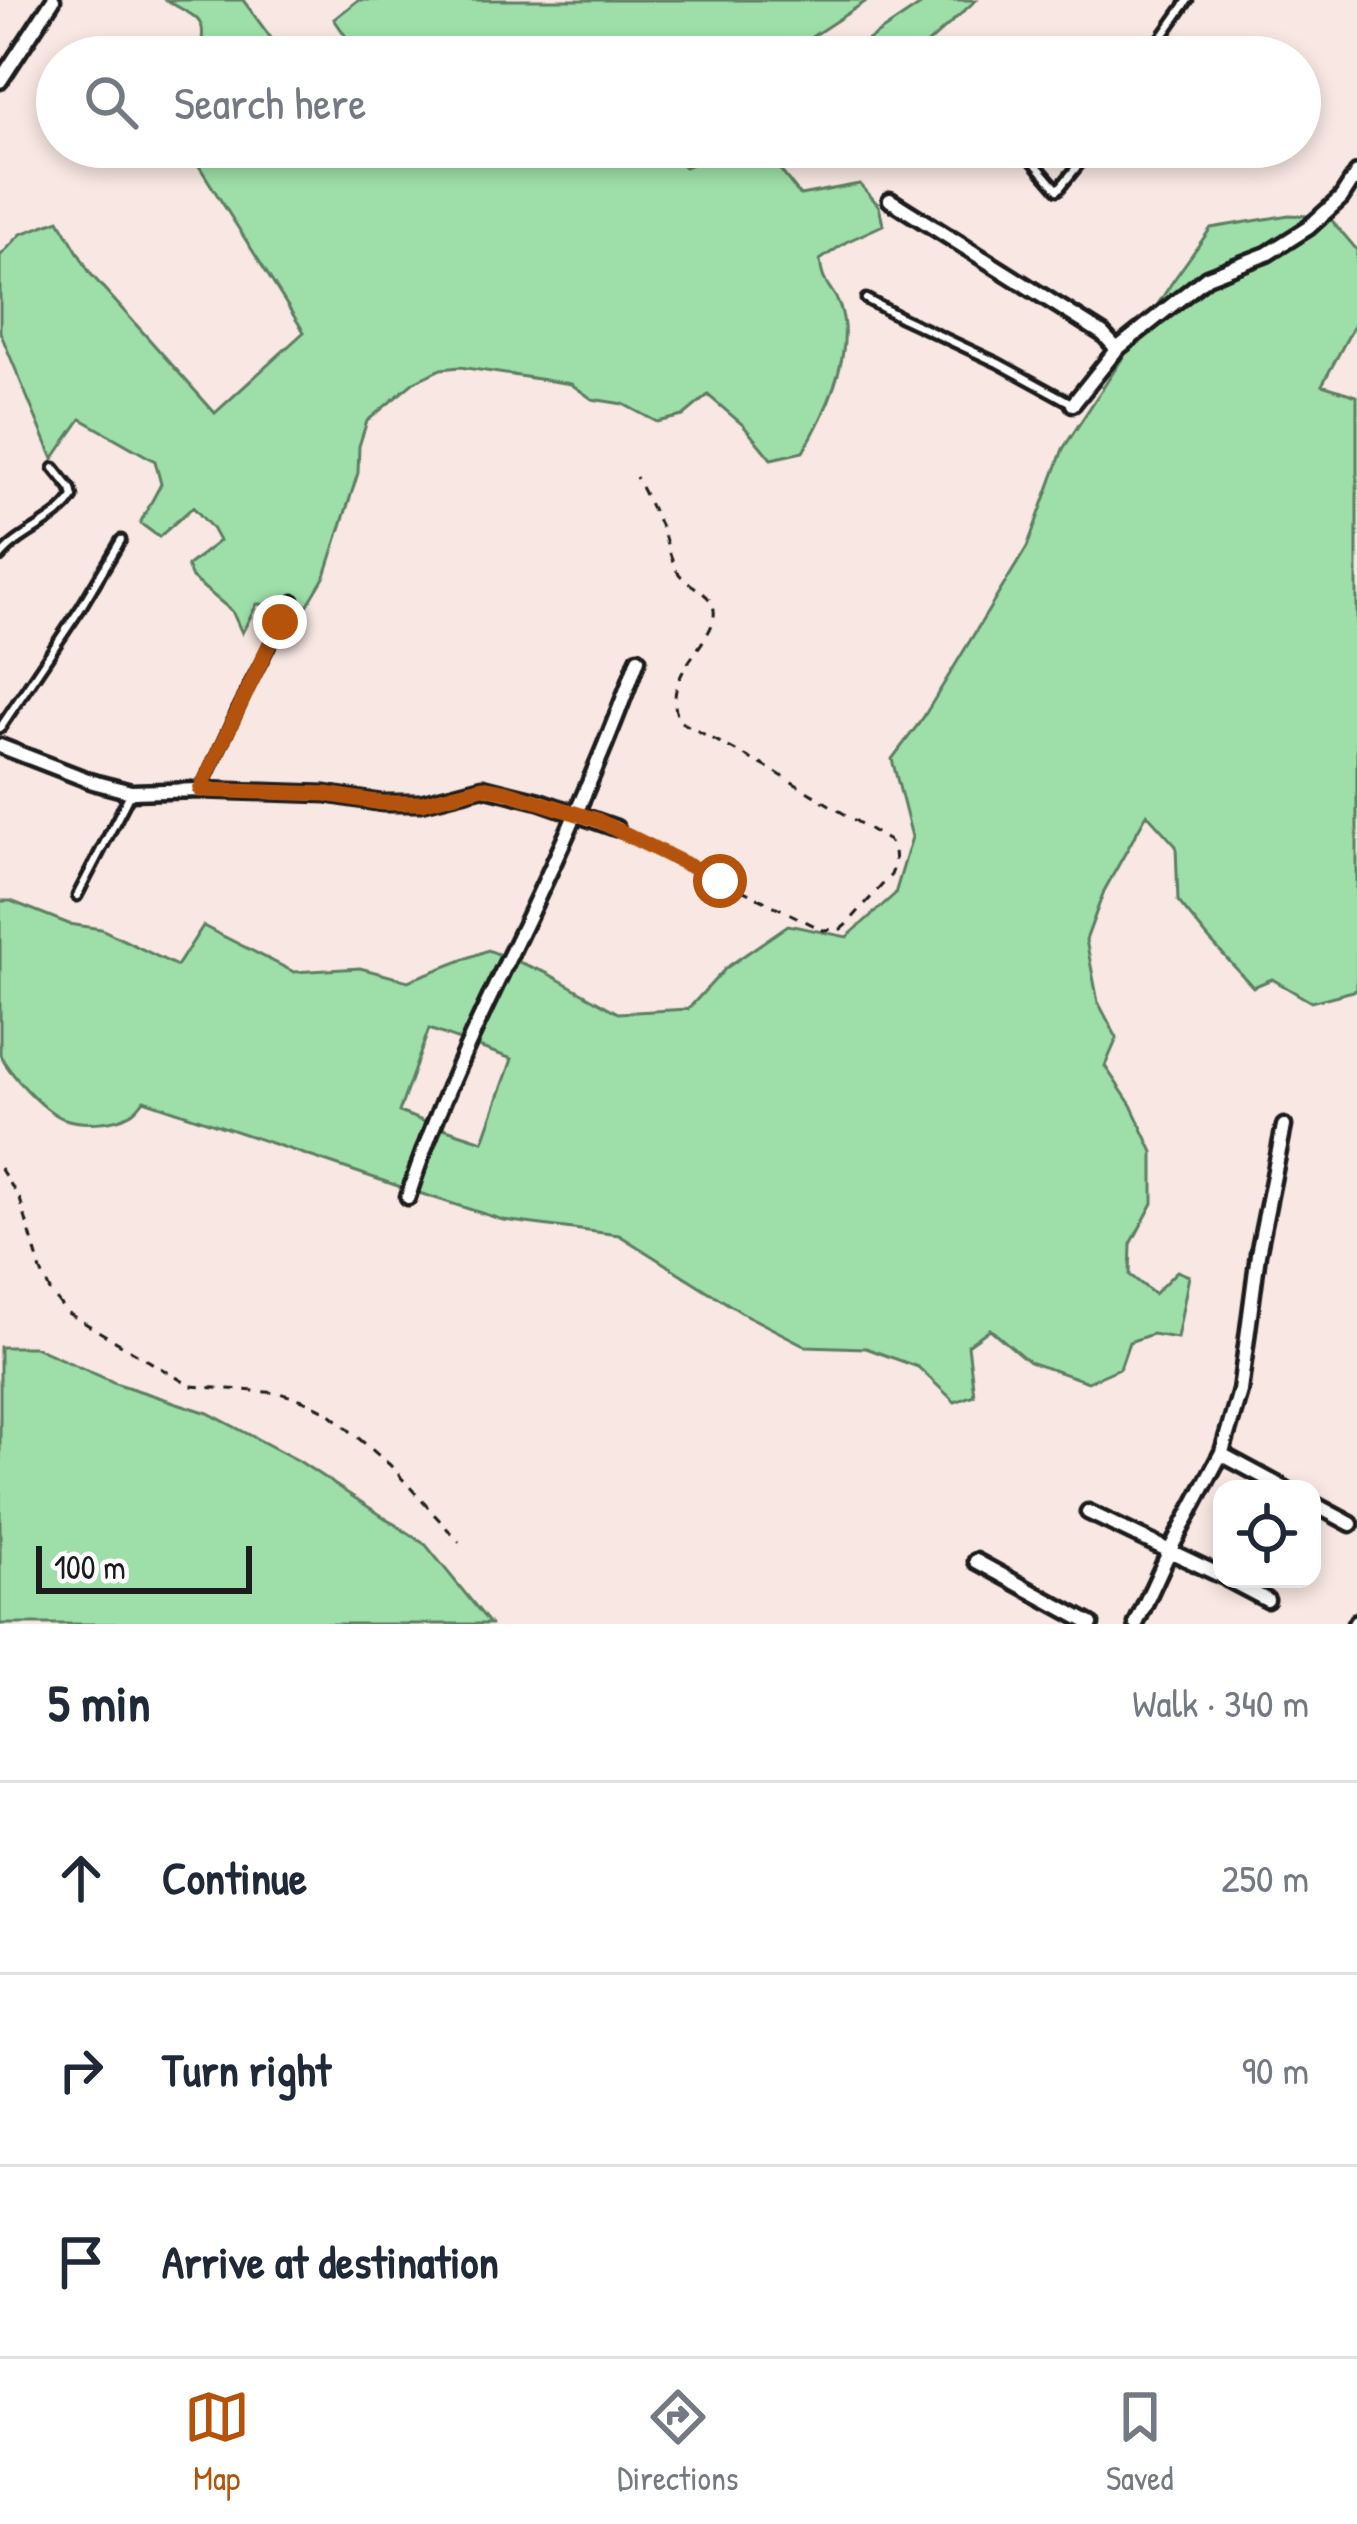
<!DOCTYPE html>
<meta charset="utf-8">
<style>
body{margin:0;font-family:"Patrick Hand",sans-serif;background:#f6f6f7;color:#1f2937}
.controls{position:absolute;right:36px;bottom:36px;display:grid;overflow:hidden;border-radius:24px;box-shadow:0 6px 18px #0003}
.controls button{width:108px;height:108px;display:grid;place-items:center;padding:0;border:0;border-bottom:3px solid #e0e1e3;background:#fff;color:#1f2937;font:60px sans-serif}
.scale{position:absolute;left:36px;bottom:30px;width:216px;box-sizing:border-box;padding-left:12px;border:6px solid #1c1c1c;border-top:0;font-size:33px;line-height:42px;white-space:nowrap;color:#1c1c1c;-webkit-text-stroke:9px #fff;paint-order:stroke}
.stop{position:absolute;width:36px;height:36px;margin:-27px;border:9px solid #b45309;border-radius:50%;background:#fff}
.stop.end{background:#b45309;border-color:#fff;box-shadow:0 3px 12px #0008}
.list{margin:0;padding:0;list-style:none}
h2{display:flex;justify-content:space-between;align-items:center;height:156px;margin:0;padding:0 48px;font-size:51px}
h2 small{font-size:39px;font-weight:400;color:#747a83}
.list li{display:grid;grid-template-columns:78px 1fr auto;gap:36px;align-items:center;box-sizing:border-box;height:192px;padding:0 48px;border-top:3px solid #e0e1e3}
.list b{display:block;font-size:45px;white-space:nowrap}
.list em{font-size:39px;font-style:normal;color:#747a83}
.icon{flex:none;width:66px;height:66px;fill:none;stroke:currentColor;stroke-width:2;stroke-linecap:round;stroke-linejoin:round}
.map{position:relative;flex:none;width:1357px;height:1624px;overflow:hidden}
.search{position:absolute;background:#fff;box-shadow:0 6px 18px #0003;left:36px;right:36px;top:36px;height:132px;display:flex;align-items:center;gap:30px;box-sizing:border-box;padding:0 42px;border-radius:66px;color:#747a83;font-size:45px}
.sheet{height:732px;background:#fff}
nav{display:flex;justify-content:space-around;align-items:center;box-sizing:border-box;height:168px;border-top:3px solid #e0e1e3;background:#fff;font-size:33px;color:#747a83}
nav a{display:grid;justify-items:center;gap:6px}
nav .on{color:#b45309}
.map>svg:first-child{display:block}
</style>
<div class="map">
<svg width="1357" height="1624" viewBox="0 0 1357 1624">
<rect width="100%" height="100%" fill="#f8e7e2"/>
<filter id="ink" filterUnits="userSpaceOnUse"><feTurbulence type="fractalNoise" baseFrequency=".00833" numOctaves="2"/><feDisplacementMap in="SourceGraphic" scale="24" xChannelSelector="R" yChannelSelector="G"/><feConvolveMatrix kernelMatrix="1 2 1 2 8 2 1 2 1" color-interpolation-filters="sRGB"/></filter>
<g filter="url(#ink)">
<path fill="#9edfa9" stroke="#5d7e62" stroke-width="3" d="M 166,0 L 243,0 L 285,57 L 198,57 C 210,17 199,20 166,0 Z
M 358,0 L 868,0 L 781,57 L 360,57 L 334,19 Z
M 928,0 L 976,0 L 913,57 L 843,57 Z
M 187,147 L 672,147 L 673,158 L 685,167 L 714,155 L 720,147 L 762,147 L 800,195 L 860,184 L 879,206 L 883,225 L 846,242 L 820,260 C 823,288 830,283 839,304 C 857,349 825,414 803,452 L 771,459 L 743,425 L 708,395 L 683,416 L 657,422 L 623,404 L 592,399 L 571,384 L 460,367 L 441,369 L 414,382 L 367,421 L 359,446 L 358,473 L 325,576 L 307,606 L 257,604 L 242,633 L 232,611 L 192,578 L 187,566 L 219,541 L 212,528 L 193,507 L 159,537 L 140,523 L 161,484 L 155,461 L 81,419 L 53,459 L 0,332 L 0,256 L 21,234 L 59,220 L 90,273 L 215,413 L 304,332 Z
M 1289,215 L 1329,217 L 1357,250 L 1357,320 L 1322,385 L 1357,396 L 1357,990 L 1311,1002 L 1272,979 L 1253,987 L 1209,939 L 1178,901 L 1176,846 L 1147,814 L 1104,891 L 1086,940 L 1098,1002 L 1117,1038 L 1105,1066 L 1131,1105 L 1153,1152 L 1153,1203 L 1131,1244 L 1130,1275 L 1154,1294 L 1177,1271 L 1189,1276 L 1177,1338 L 1152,1334 L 1129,1342 L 1120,1368 L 1088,1382 L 1029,1362 L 990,1329 L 968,1345 L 974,1395 L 955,1402 L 918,1367 L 866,1348 L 806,1346 L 744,1314 L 619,1235 L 503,1220 L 416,1192 L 437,1126 L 483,1141 L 512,1059 L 429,1029 L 399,1112 L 425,1122 L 404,1188 L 144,1100 C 140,1105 136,1111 130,1114 C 113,1124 81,1125 62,1118 C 42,1109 10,1074 0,1055 L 0,901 L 11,901 L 69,924 L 101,929 L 177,966 L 203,926 L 294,972 L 360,968 L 408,981 L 488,950 L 547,973 L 618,1013 L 688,1009 L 726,968 L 788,925 L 847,937 L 895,894 L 912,837 L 892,759 L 923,718 L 1027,547 L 1063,449 L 1173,281 L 1211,228 Z
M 0,1347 L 34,1347 L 118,1384 L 208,1413 L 299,1461 L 426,1545 L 490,1624 L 0,1624 Z"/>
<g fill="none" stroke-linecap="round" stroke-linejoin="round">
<g stroke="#1c1c1c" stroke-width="15">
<path id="service" d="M 1148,57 L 1188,0
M 1021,147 L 1058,190 L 1093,147
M 866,299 L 902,318 L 998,363 L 1073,404
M 0,557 C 20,532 58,522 73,497 L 71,489 L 54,468
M 0,728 L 80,609 L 121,540
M 202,787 L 248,687 L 294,600
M 77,896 L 131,792"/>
</g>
<g stroke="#1c1c1c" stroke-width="21">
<path id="minor" d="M 0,81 L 53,0
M 890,200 L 1103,334 L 1117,349 L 1207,277 L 1267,254 L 1308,228 L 1341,198 L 1357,173
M 1073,404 L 1117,349
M 0,746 L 93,782 L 131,792 L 200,790 L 326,794 L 382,803 L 421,803 L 483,787 L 539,801 L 616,828
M 408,1197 C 436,1109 475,1028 515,945 C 560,852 603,757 638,659
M 1221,1454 L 1286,1489
M 1312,1503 L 1351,1524
M 1088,1512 L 1222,1576
M 976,1561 L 1091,1624
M 1227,1579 L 1267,1600
M 1136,1624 L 1170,1550 L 1222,1452 L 1240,1391 L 1258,1254 L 1284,1126
M 1355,1624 L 1357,1621"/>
</g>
<path stroke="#1c1c1c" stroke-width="3" stroke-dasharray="9 9" stroke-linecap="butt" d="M 628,834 L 823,930 L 841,929 L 848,923 L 891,875 L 895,864 L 894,850 L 889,841 L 772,770 L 679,721 C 659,672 718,642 714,610 C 712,592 686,586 677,571 C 670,557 667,541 661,527 C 653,510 644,493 636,477
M 0,1168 L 20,1199 L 41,1271 L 50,1291 L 66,1312 L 191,1386 L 279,1393 L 303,1400 L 329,1413 L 390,1465 L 459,1542"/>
<use href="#service" stroke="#fff" stroke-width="6"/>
<use href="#minor" stroke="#fff" stroke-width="12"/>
</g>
</g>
<g fill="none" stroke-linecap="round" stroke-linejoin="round" filter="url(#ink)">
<path stroke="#b45309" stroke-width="15" d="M 280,622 L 200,790 L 326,794 L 382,803 L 422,803 L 483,787 L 504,791 L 597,820 L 720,881"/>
</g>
</svg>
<div class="controls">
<button><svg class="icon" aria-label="locate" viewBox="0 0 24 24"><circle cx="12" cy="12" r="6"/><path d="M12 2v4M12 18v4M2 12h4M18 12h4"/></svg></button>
</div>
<div class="scale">100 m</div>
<div class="stop" style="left:720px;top:881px"></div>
<div class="stop end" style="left:280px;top:622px"></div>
<div class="search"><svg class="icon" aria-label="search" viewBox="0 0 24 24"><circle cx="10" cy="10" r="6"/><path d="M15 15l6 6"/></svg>Search here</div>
</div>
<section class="sheet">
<h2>5 min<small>Walk · 340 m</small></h2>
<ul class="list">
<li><svg class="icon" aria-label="ahead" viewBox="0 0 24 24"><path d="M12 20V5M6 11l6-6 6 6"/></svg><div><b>Continue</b></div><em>250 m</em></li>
<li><svg class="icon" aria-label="right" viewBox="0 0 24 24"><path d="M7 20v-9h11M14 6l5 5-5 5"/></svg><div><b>Turn right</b></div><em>90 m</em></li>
<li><svg class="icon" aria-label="arrive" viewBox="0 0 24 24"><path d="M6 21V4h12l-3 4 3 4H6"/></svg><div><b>Arrive at destination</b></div></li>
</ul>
</section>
<nav>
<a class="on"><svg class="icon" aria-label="map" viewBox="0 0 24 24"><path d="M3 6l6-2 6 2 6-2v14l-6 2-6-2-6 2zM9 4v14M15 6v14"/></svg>Map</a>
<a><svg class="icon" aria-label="directions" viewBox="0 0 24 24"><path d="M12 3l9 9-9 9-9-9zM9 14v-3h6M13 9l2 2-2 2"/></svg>Directions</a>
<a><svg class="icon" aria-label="saved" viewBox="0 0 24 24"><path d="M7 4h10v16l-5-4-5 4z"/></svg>Saved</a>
</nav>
